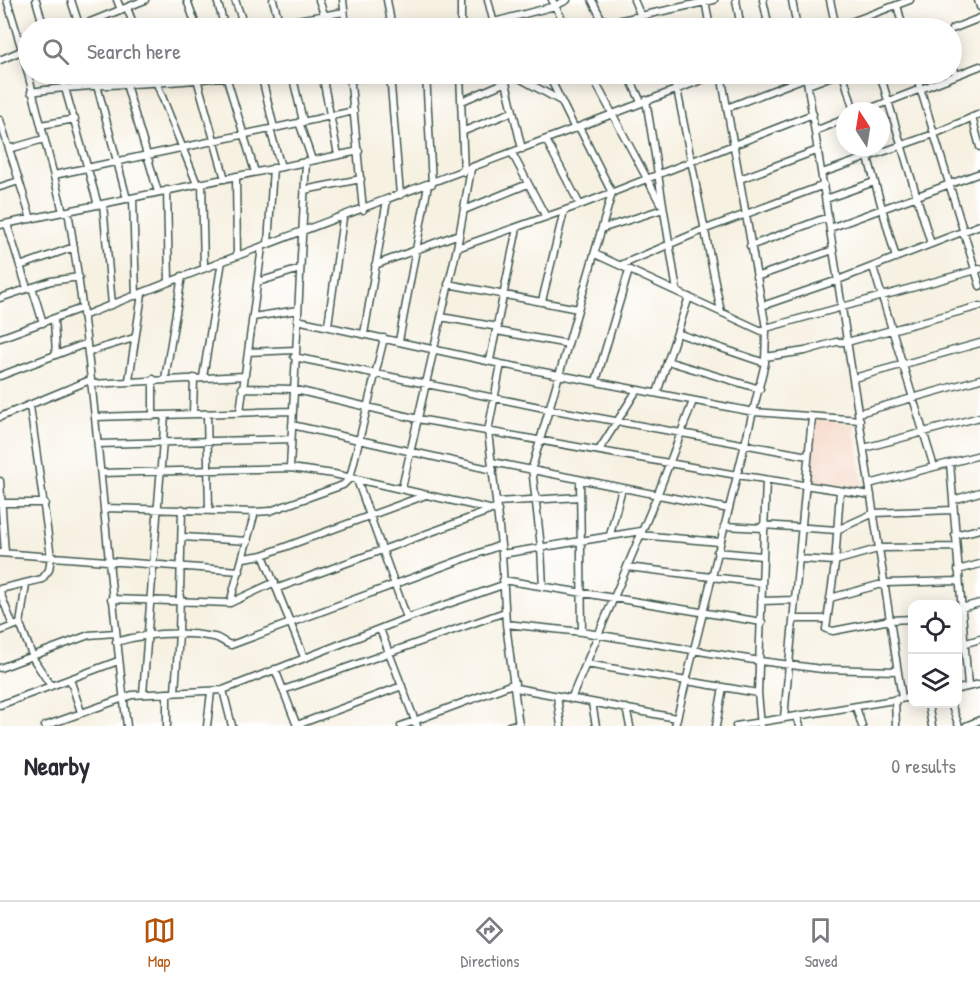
<!DOCTYPE html>
<style>
body{margin:0;font-family:"Patrick Hand",sans-serif;background:#f7f7f7;color:#2b2b33}
.controls{position:absolute;right:18px;bottom:18px;display:grid;overflow:hidden;border-radius:12px;box-shadow:0 3px 15px #0003}
.controls button{width:54px;height:54px;display:grid;place-items:center;padding:0;border:0;border-bottom:2px solid #e1e1e2;background:#fff;color:#2b2b33;font:30px sans-serif}
.compass{position:absolute;left:836px;top:102px;width:54px;height:54px;border-radius:50%;background:#fff;box-shadow:0 3px 15px #0003;rotate:348deg}
.list{margin:0;padding:0;list-style:none}
h2{display:flex;justify-content:space-between;align-items:center;height:78px;margin:0;padding:0 24px;font-size:26px}
h2 small{font-size:20px;font-weight:400;color:#7c7c81}
.icon{flex:none;width:33px;height:33px;fill:none;stroke:currentColor;stroke-width:2;stroke-linecap:round;stroke-linejoin:round}
.map{position:relative;flex:none;width:980px;height:726px;overflow:hidden}
.search{position:absolute;background:#fff;box-shadow:0 3px 15px #0003;left:18px;right:18px;top:18px;height:66px;display:flex;align-items:center;gap:15px;box-sizing:border-box;padding:0 21px;border-radius:33px;color:#7c7c81;font-size:22px}
.sheet{height:174px;background:#fff}
nav{display:flex;justify-content:space-around;align-items:center;box-sizing:border-box;height:84px;border-top:2px solid #e1e1e2;background:#fff;font-size:16px;color:#7c7c81}
nav a{display:grid;justify-items:center;gap:3px}
nav .on{color:#b45309}
.map>svg:first-child{display:block}
</style>
<div class="map">
<svg width="980" height="726" viewBox="0 0 980 726">
<rect width="100%" height="100%" fill="#fff"/>
<filter id="ink" filterUnits="userSpaceOnUse"><feTurbulence type="fractalNoise" baseFrequency=".0167" numOctaves="2"/><feDisplacementMap in="SourceGraphic" scale="12" xChannelSelector="R" yChannelSelector="G"/><feConvolveMatrix kernelMatrix="1 2 1 2 8 2 1 2 1" color-interpolation-filters="sRGB"/></filter>
<filter id="wash" filterUnits="userSpaceOnUse"><feTurbulence type="fractalNoise" baseFrequency=".008" numOctaves="4" result="noise"/><feDisplacementMap in="SourceGraphic" scale="24" xChannelSelector="R" yChannelSelector="G"/><feGaussianBlur stdDeviation="1.35" result="paint"/><feColorMatrix in="noise" values="0 0 0 0 0 0 0 0 0 0 0 0 0 0 0 0 0 1.4 0 .05"/><feComposite in="paint" operator="in"/></filter>
<g filter="url(#wash)">
<rect width="100%" height="100%" fill="#f7f1e2"/>
<path fill="#f4d3c0" d="M 816,418 L 854,424 L 864,491 L 811,483 Z"/>
</g>
<g filter="url(#ink)">
<g fill="none" stroke-linecap="round" stroke-linejoin="round">
<g stroke="#3f584e" stroke-width="9">
<path id="minor" d="M 7,0 L 22,50 L 63,212
M 36,0 L 44,28
M 71,0 L 80,28
M 117,0 L 121,10
M 187,0 L 197,28
M 217,0 L 225,28
M 235,0 L 245,28
M 273,0 L 281,28
M 319,0 L 324,14
M 343,0 L 346,28
M 387,0 L 392,28
M 488,0 L 495,28
M 552,0 L 567,28
M 592,0 L 606,28
M 634,0 L 646,28
M 705,0 L 710,28
M 736,0 L 741,28
M 763,0 L 769,28
M 792,0 L 797,28
M 830,0 L 836,28
M 978,0 L 980,7
M 897,5 L 903,28
M 127,8 L 135,28
M 862,18 L 865,28
M 494,22 L 555,6 L 567,0
M 75,28 L 145,0
M 251,28 L 344,12
M 461,28 L 461,0
M 585,28 L 714,0
M 835,28 L 910,0
M 952,29 L 980,18
M 0,60 L 28,48
M 952,62 L 956,75
M 61,74 L 98,205
M 94,74 L 127,199
M 123,74 L 158,192
M 153,74 L 197,184
M 261,74 L 274,128
M 292,74 L 303,121
M 322,74 L 338,155
M 350,74 L 363,210
M 390,74 L 400,195
M 426,74 L 432,184
M 460,74 L 464,172
M 504,74 L 522,149
M 512,74 L 561,101
M 548,74 L 575,129
M 591,74 L 660,203
M 628,74 L 641,102
M 669,74 L 677,89 L 721,312
M 806,74 L 902,698
M 843,74 L 854,111
M 880,74 L 931,244
M 916,74 L 980,286
M 226,76 L 255,172
M 197,79 L 225,179
M 351,79 L 380,74
M 808,85 L 837,74
M 31,92 C 100,81 169,87 237,74
M 646,100 L 677,291
M 462,101 L 506,82
M 727,108 L 807,77
M 864,111 L 980,66
M 972,117 L 980,147
M 0,120 L 31,219
M 299,122 L 312,160
M 41,125 L 75,119
M 270,129 L 281,167
M 464,131 L 512,112
M 815,131 L 845,119
M 546,140 L 580,205
M 865,147 L 896,258
M 9,149 L 44,139
M 512,153 L 546,217
M 822,173 L 934,134 L 980,114
M 54,175 L 354,111
M 236,176 L 237,256
M 740,179 L 818,150
M 202,183 L 204,267
M 0,187 L 19,181
M 167,190 L 169,282
M 304,190 L 361,179
M 133,198 L 136,296
M 826,199 L 874,182
M 103,204 L 112,305
M 464,210 L 528,184
M 68,211 C 97,382 105,555 127,726
M 7,224 L 27,288
M 0,225 L 359,151
M 604,228 L 663,209
M 830,228 L 980,173
M 268,244 L 273,168
M 750,246 L 828,217
M 457,248 L 580,205 L 813,114
M 595,254 L 766,333
M 375,265 L 459,234
M 621,265 L 703,230 L 824,185
M 20,266 L 74,247
M 873,267 L 934,467
M 756,277 L 833,250
M 258,282 L 300,269
M 448,284 L 578,309
M 32,287 L 43,323
M 0,298 L 51,281 L 79,277
M 542,301 L 564,211
M 762,306 L 838,280 L 980,225
M 83,316 C 293,232 506,156 717,74
M 253,317 L 298,310
M 441,317 L 498,327
M 54,320 L 56,354
M 297,320 L 501,364 L 754,412 L 860,420
M 328,325 L 343,218
M 766,328 L 980,269
M 497,331 L 568,344
M 677,333 L 765,363
M 364,334 L 387,200
M 0,338 L 82,308
M 399,341 L 428,185
M 88,352 L 134,338
M 248,352 L 295,350
M 294,357 L 549,409 L 808,456
M 765,357 L 805,351 L 836,342 L 847,342 L 980,306
M 490,360 L 517,228
M 667,361 L 760,389
M 501,364 L 488,431 L 502,554 L 506,624 L 519,726
M 0,376 L 87,343
M 203,377 L 222,261
M 854,378 L 980,343
M 153,379 L 153,416
M 165,379 L 182,276
M 129,380 L 142,294
M 596,381 L 629,270
M 91,384 L 244,376
M 242,388 L 292,389 L 418,419 L 737,475 L 871,495
M 657,393 L 689,297
M 240,412 L 262,247
M 859,413 L 980,379
M 193,414 L 194,378
M 207,414 L 209,510
M 0,417 L 90,380
M 95,417 L 292,411
M 292,425 L 493,470
M 98,444 L 291,439
M 864,448 L 980,417
M 599,450 L 637,390
M 492,462 L 729,509
M 950,463 L 968,686
M 290,468 L 306,161
M 101,473 L 290,468 L 334,474 L 498,511
M 357,480 L 407,618
M 580,480 L 582,632
M 0,481 L 5,553
M 869,484 L 980,455
M 402,488 L 457,248 L 471,169
M 840,491 L 835,564 L 826,629 L 833,631 L 890,620 L 912,619
M 953,500 L 980,492
M 497,502 L 580,497
M 1,503 L 45,503
M 105,508 L 255,512
M 763,525 L 837,530 L 874,513 L 953,510
M 724,526 L 763,528
M 610,535 L 622,488
M 640,535 L 719,542
M 955,535 L 980,529
M 183,537 L 248,541
M 717,552 L 762,556
M 0,553 L 240,571
M 502,554 L 641,531
M 263,555 L 426,495
M 244,558 L 263,555 L 304,657
M 799,559 L 835,561 L 881,548 L 956,547
M 627,567 L 762,583
M 958,570 L 980,564
M 503,580 L 762,622
M 26,584 L 20,624 L 34,660 L 51,686
M 543,587 L 541,547 L 532,468 L 612,193 L 579,127
M 278,588 L 489,511
M 0,589 L 42,579 L 49,570 L 51,557 L 30,406
M 0,592 L 13,626
M 830,598 L 886,583 L 959,581
M 111,599 L 230,603 L 275,582
M 761,601 L 795,600
M 230,603 L 255,512 L 270,511 L 343,485 L 350,478 L 384,338
M 961,608 L 980,603
M 794,619 L 827,619
M 506,624 L 582,632 L 760,661 L 822,669 L 897,671
M 380,629 L 417,726
M 0,631 L 16,625
M 116,642 C 148,633 180,631 214,637 C 220,638 224,643 231,645 L 501,545
M 963,644 L 980,639
M 586,664 L 758,693
M 0,668 L 89,635 L 115,633
M 275,669 L 297,726
M 70,679 L 81,712
M 516,688 L 676,718
M 958,689 L 980,684
M 223,690 L 232,726
M 283,690 L 505,612
M 175,692 L 179,634 L 182,509
M 167,693 L 167,726
M 143,694 L 165,415
M 557,696 L 561,726
M 571,699 L 657,496 L 693,401
M 895,699 L 896,726
M 592,703 L 596,726
M 928,704 L 932,726
M 951,704 L 959,726
M 0,705 L 118,661
M 856,707 L 862,726
M 626,708 L 630,726
M 797,717 L 800,726
M 784,718 L 812,417
M 297,725 L 402,686
M 45,726 L 132,695 L 223,690 L 407,618 L 503,585
M 207,726 L 211,692
M 401,726 L 515,683
M 509,726 L 519,723
M 675,726 L 765,363 L 766,328 L 721,74
M 716,726 L 723,687
M 736,726 L 912,697
M 761,726 L 758,693 L 766,480
M 966,726 L 980,720"/>
</g>
<use href="#minor" stroke="#fff" stroke-width="6"/>
</g>
</g>
</svg>
<div class="controls">
<button><svg class="icon" aria-label="locate" viewBox="0 0 24 24"><circle cx="12" cy="12" r="6"/><path d="M12 2v4M12 18v4M2 12h4M18 12h4"/></svg></button>
<button><svg class="icon" aria-label="layers" viewBox="0 0 24 24"><path d="M12 4l9 5-9 5-9-5zM3 14l9 5 9-5"/></svg></button>
</div>
<svg class="compass" viewBox="-18 -18 36 36"><path d="M0-13l5 13h-10z" fill="#e53935"/><path d="M0 13l5-13h-10z" fill="#7c7c81"/></svg>
<div class="search"><svg class="icon" aria-label="search" viewBox="0 0 24 24"><circle cx="10" cy="10" r="6"/><path d="M15 15l6 6"/></svg>Search here</div>
</div>
<section class="sheet">
<h2>Nearby<small>0 results</small></h2>
<ul class="list">
</ul>
</section>
<nav>
<a class="on"><svg class="icon" aria-label="map" viewBox="0 0 24 24"><path d="M3 6l6-2 6 2 6-2v14l-6 2-6-2-6 2zM9 4v14M15 6v14"/></svg>Map</a>
<a><svg class="icon" aria-label="directions" viewBox="0 0 24 24"><path d="M12 3l9 9-9 9-9-9zM9 14v-3h6M13 9l2 2-2 2"/></svg>Directions</a>
<a><svg class="icon" aria-label="saved" viewBox="0 0 24 24"><path d="M7 4h10v16l-5-4-5 4z"/></svg>Saved</a>
</nav>
